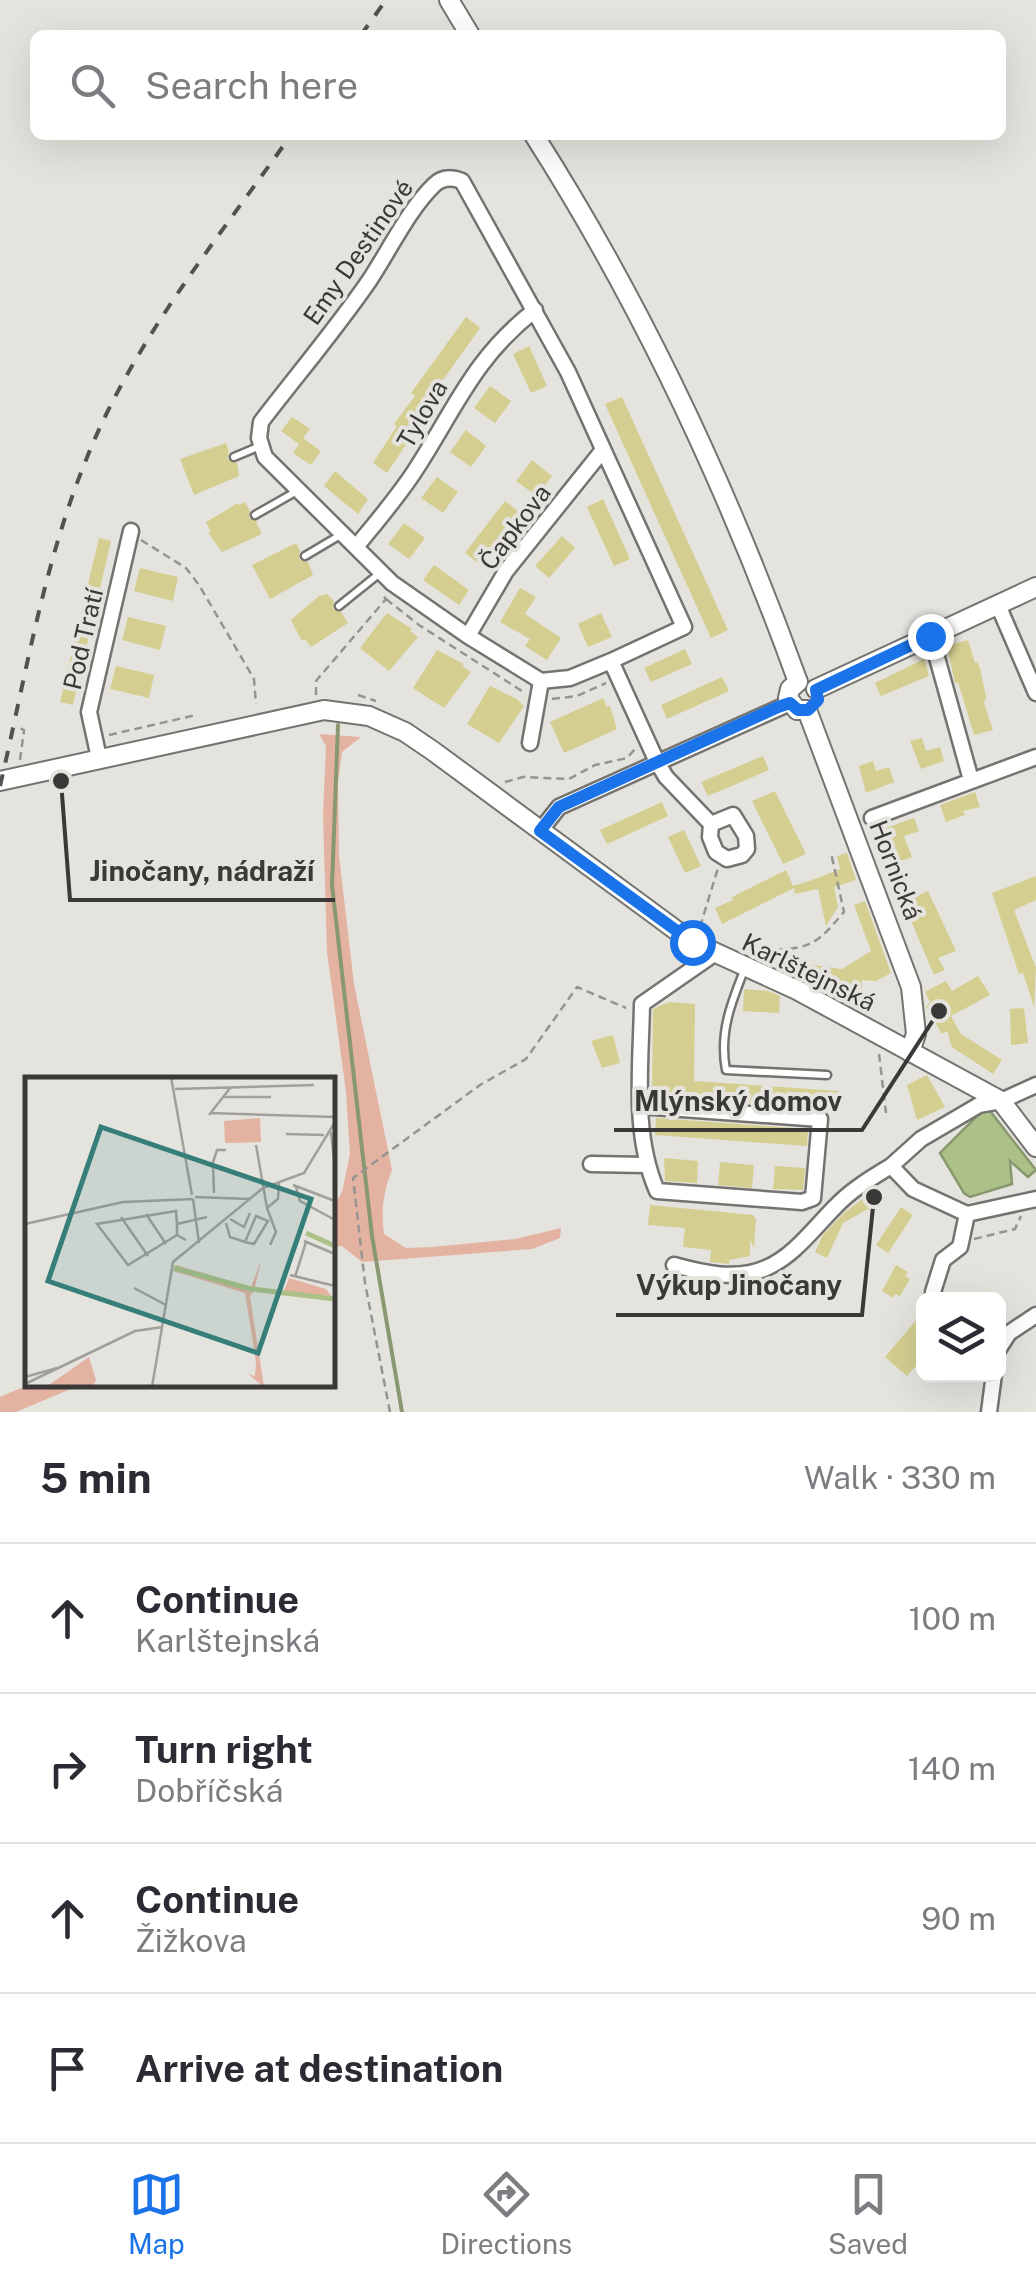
<!DOCTYPE html>
<meta charset="utf-8">
<style>
body{margin:0;font-family:"Public Sans",sans-serif;background:#f7f7f7;color:#2b2b33}
.controls{position:absolute;right:30px;bottom:30px;display:grid;overflow:hidden;border-radius:15px;box-shadow:0 10px 40px #0002}
.controls button{width:90px;height:90px;display:grid;place-items:center;padding:0;border:0;border-bottom:2px solid #e1e1e2;background:#fff;color:#2b2b33;font:50px sans-serif}
.stop{position:absolute;width:30px;height:30px;margin:-22px;border:8px solid #1a73e8;border-radius:50%;background:#fff}
.stop.end{background:#1a73e8;border-color:#fff;box-shadow:0 2px 10px #0008}
.list{margin:0;padding:0;list-style:none}
h2{display:flex;justify-content:space-between;align-items:center;height:130px;margin:0;padding:0 40px;font-size:42px}
h2 small{font-size:32px;font-weight:400;color:#7c7c81}
.list li{display:grid;grid-template-columns:65px 1fr auto;gap:30px;align-items:center;box-sizing:border-box;height:150px;padding:0 40px;border-top:2px solid #e1e1e2}
.list b{display:block;font-size:38px;white-space:nowrap}
.list p{margin:0;font-size:32px;white-space:nowrap;color:#7c7c81}
.list em{font-size:32px;font-style:normal;color:#7c7c81}
.icon{flex:none;width:55px;height:55px;fill:none;stroke:currentColor;stroke-width:2;stroke-linecap:round;stroke-linejoin:round}
.map{position:relative;flex:none;width:1036px;height:1412px;overflow:hidden}
.search{position:absolute;background:#fff;box-shadow:0 10px 40px #0002;left:30px;right:30px;top:30px;height:110px;display:flex;align-items:center;gap:25px;box-sizing:border-box;padding:0 35px;border-radius:15px;color:#7c7c81;font-size:38px}
.sheet{height:730px;background:#fff}
nav{display:flex;justify-content:space-around;align-items:center;box-sizing:border-box;height:140px;border-top:2px solid #e1e1e2;background:#fff;font-size:28px;color:#7c7c81}
nav a{display:grid;justify-items:center;gap:5px}
nav .on{color:#1a73e8}
.map>svg:first-child{display:block}
</style>
<div class="map">
<svg width="1036" height="1412" viewBox="0 0 1036 1412">
<rect width="100%" height="100%" fill="#e5e3de"/>
<path fill="#e4b2a1" d="M 319,734 L 361,737 L 342,752 L 338,782 L 339,856 L 354,984 L 392,1170 C 383,1193 381,1210 384,1234 L 406,1248 L 432,1247 L 515,1239 L 561,1228 L 560,1238 L 532,1249 L 362,1262 L 342,1246 L 333,1247 L 333,1207 L 342,1192 L 350,1154 L 346,1092 L 327,952 L 323,815 L 326,746 Z
M 28,1385 L 28,1384 L 80,1385 L 16,1412 L 0,1412 L 0,1397 Z"/>
<path fill="#abc187" stroke="#89986f" stroke-width="2.5" d="M 983,1110 L 990,1111 L 1036,1170 L 1028,1177 L 1010,1161 L 1012,1184 L 970,1197 L 964,1193 L 940,1153 Z"/>
<g fill="none" stroke-linecap="round" stroke-linejoin="round">
<path stroke="#89986f" stroke-width="4" d="M 338,725 L 332,885 L 372,1236 L 402,1412"/>
</g>
<path fill="#d4cf90" d="M 466,317 L 480,328 L 418,415 L 421,417 L 409,435 L 411,437 L 387,473 L 373,463 L 397,426 L 394,424 L 415,396 L 411,393 Z
M 529,346 L 547,386 L 531,393 L 513,354 Z
M 490,386 L 511,401 L 495,423 L 474,408 Z
M 622,397 L 728,630 L 711,638 L 605,404 Z
M 292,417 L 310,429 L 303,438 L 321,451 L 311,465 L 293,453 L 299,444 L 281,431 Z
M 466,430 L 486,446 L 471,467 L 450,452 Z
M 226,443 L 229,452 L 227,459 L 237,463 L 239,476 L 194,495 L 180,459 Z
M 532,460 L 552,476 L 537,496 L 516,481 Z
M 335,471 L 368,499 L 358,514 L 324,486 Z
M 437,477 L 458,492 L 443,513 L 421,498 Z
M 603,499 L 630,559 L 614,566 L 587,507 Z
M 505,501 L 519,512 L 480,564 L 465,553 Z
M 245,502 L 250,511 L 249,518 L 258,521 L 256,522 L 262,534 L 222,552 L 208,533 L 211,532 L 206,522 L 238,503 L 239,505 Z
M 404,523 L 425,538 L 409,559 L 388,544 Z
M 562,536 L 575,548 L 549,578 L 535,566 Z
M 99,538 L 111,541 L 73,705 L 60,702 Z
M 296,543 L 300,551 L 299,559 L 308,562 L 313,575 L 270,599 L 252,565 Z
M 434,565 L 469,590 L 459,605 L 423,580 Z
M 140,568 L 178,577 L 173,601 L 134,591 Z
M 520,588 L 536,597 L 525,614 L 561,638 L 547,660 L 525,646 L 530,639 L 500,622 Z
M 327,594 L 334,601 L 333,609 L 341,612 L 348,623 L 311,647 L 305,639 L 302,641 L 291,620 L 319,596 Z
M 387,613 L 412,629 L 410,631 L 418,637 L 389,671 L 360,648 Z
M 601,613 L 612,637 L 588,647 L 578,624 Z
M 128,617 L 166,626 L 160,650 L 122,640 Z
M 968,640 L 975,663 L 977,662 L 980,668 L 986,697 L 984,703 L 993,730 L 974,735 L 958,682 L 955,683 L 947,646 Z
M 685,649 L 692,664 L 651,682 L 644,668 Z
M 437,650 L 464,664 L 462,666 L 471,672 L 444,708 L 413,688 Z
M 924,659 L 929,676 L 881,696 L 875,683 Z
M 116,666 L 154,675 L 149,698 L 110,689 Z
M 722,677 L 729,691 L 667,719 L 661,705 Z
M 490,686 L 517,699 L 524,706 L 499,743 L 467,724 Z
M 603,698 L 607,707 L 610,706 L 617,729 L 564,753 L 550,722 Z
M 922,738 L 926,751 L 940,747 L 944,761 L 921,769 L 910,741 Z
M 763,756 L 769,770 L 708,796 L 701,782 Z
M 873,761 L 876,771 L 889,767 L 894,782 L 866,793 L 859,766 Z
M 775,791 L 806,854 L 783,864 L 752,801 Z
M 975,792 L 980,807 L 963,811 L 965,815 L 946,822 L 940,805 Z
M 662,802 L 668,816 L 607,844 L 600,830 Z
M 914,818 L 919,831 L 904,836 L 912,857 L 895,863 L 883,829 Z
M 684,830 L 701,866 L 685,873 L 668,837 Z
M 847,853 L 856,880 L 834,887 L 838,907 L 826,926 L 818,889 L 795,894 L 794,888 L 722,924 L 715,908 L 733,900 L 732,897 L 786,870 L 793,886 L 815,879 L 840,869 L 837,856 Z
M 1036,876 L 1036,900 L 1014,910 L 1036,968 L 1034,1007 L 1023,973 L 1019,974 L 992,893 Z
M 928,891 L 956,951 L 938,958 L 945,970 L 934,975 L 903,902 Z
M 865,901 L 891,973 L 876,981 L 862,980 L 862,988 L 811,983 L 813,965 L 842,969 L 871,951 L 854,905 Z
M 978,976 L 990,995 L 951,1016 L 961,1034 L 1002,1060 L 993,1074 L 952,1047 L 947,1031 L 942,1034 L 926,1007 L 930,1002 L 925,992 L 946,981 L 952,991 Z
M 744,989 L 768,991 L 780,996 L 779,1013 L 743,1011 Z
M 669,1002 L 695,1004 L 694,1081 L 839,1091 L 835,1110 L 652,1095 L 653,1009 Z
M 1024,1008 L 1028,1043 L 1011,1045 L 1010,1009 Z
M 613,1035 L 620,1063 L 602,1068 L 591,1041 Z
M 927,1075 L 945,1107 L 917,1120 L 907,1085 Z
M 656,1118 L 808,1129 L 807,1146 L 655,1135 Z
M 664,1158 L 698,1161 L 697,1183 L 665,1181 Z
M 720,1162 L 754,1165 L 752,1188 L 718,1185 Z
M 775,1166 L 805,1168 L 803,1190 L 773,1189 Z
M 879,1186 L 887,1198 L 843,1223 L 827,1258 L 815,1252 L 823,1235 L 843,1214 Z
M 650,1205 L 753,1215 L 756,1219 L 754,1248 L 750,1240 L 750,1256 L 729,1260 L 729,1264 L 710,1262 L 711,1250 L 683,1247 L 685,1228 L 648,1225 Z
M 901,1207 L 913,1215 L 888,1253 L 876,1245 Z
M 896,1265 L 908,1272 L 905,1276 L 910,1279 L 900,1296 L 895,1294 L 893,1298 L 882,1291 Z
M 924,1311 L 924,1357 L 907,1376 L 885,1357 Z"/>
<g fill="none" stroke-linecap="round" stroke-linejoin="round">
<g stroke="#75736f" stroke-width="11">
<path id="service" d="M 234,457 L 260,446
M 255,515 L 297,491
M 305,556 L 342,534
M 339,606 L 380,573
M 745,968 C 731,1003 719,1033 726,1070 L 827,1075"/>
</g>
<g stroke="#75736f" stroke-width="19">
<path id="minor" d="M 356,547 C 377,521 400,495 418,466 C 457,405 475,357 535,310
M 998,605 L 1036,693
M 468,636 L 506,571 L 603,450
M 931,636 L 971,780
M 541,681 L 468,636 L 392,583 L 265,457 L 259,438 L 261,422 C 297,375 336,329 369,281 C 389,251 409,209 434,185 C 442,177 452,177 462,181 L 568,372 L 684,627 L 611,661
M 530,743 L 541,681 L 570,678 L 611,661 L 657,762 L 666,777 L 711,824
M 99,758 L 89,712 L 131,531
M 733,815 L 746,836 L 747,849 L 742,855 L 727,859 L 716,852 L 710,837 L 711,824 Z
M 872,818 L 1036,757
M 540,831 L 559,807 L 790,703
M 1036,1085 L 1001,1101 L 979,1105 L 921,1139 L 891,1166 L 913,1189 L 967,1214 L 1036,1199
M 640,1106 L 820,1119 L 813,1198 L 802,1202 L 657,1191 C 632,1133 641,1067 642,1004 L 714,954
M 591,1164 L 646,1165
M 674,1265 C 703,1273 737,1281 766,1268 C 794,1256 814,1228 835,1207 C 851,1190 871,1178 891,1166
M 933,1292 L 943,1260 L 960,1247 L 967,1214
M 998,1350 L 1009,1333 L 1036,1315
M 989,1412 L 994,1374"/>
</g>
<g stroke="#75736f" stroke-width="22">
<path id="tertiary" d="M 449,0 L 470,35
M 534,135 C 643,306 729,491 798,682
M 798,682 L 790,689 L 788,698 L 797,710 L 807,710
M 816,689 L 1036,587
M 807,710 L 911,987 L 916,1034 L 910,1052
M 0,781 L 324,710 L 369,716 L 405,732 L 433,751 L 692,942 L 797,990 L 1001,1101 L 1036,1147"/>
</g>
<path stroke="#969491" stroke-width="2.5" stroke-dasharray="8 5" stroke-linecap="butt" d="M 141,540 L 186,568 L 199,585 L 254,679 L 256,704
M 386,599 L 419,625 L 525,693
M 316,695 L 316,681 L 386,599 L 381,593
M 358,695 L 376,701
M 552,699 L 577,696 L 606,683
M 109,735 L 196,715
M 20,760 L 24,730 L 20,728
M 505,782 L 523,777 L 569,779 L 595,765 L 627,758 L 636,748
M 700,927 L 718,868
M 768,959 L 775,950 C 814,948 819,941 844,912 L 831,853
M 879,1054 L 886,1113
M 974,1239 L 1015,1229 L 1021,1216
M 390,1412 L 365,1283 L 353,1178 L 480,1085 L 526,1059 L 577,987 L 626,1008"/>
<use href="#service" stroke="#fff" stroke-width="6"/>
<use href="#minor" stroke="#fff" stroke-width="14"/>
<use href="#tertiary" stroke="#fff" stroke-width="18"/>
<path stroke="#53524f" stroke-width="4" stroke-dasharray="12 12" stroke-linecap="butt" d="M 361,35 L 386,0
M 0,786 C 26,675 44,561 88,455 C 135,339 219,237 291,135"/>
</g>
<g fill="none" stroke-linecap="round" stroke-linejoin="round">
<path stroke="#1a73e8" stroke-width="12" d="M 692,942 L 540,831 L 559,807 L 778,707 L 790,703 L 798,710 L 808,710 L 818,700 L 816,690 L 930,636"/>
</g>
<g text-anchor="middle" stroke-width="8" stroke-linejoin="round" paint-order="stroke">
<g font-size="25" fill="#3a3937" stroke="#e5e3de">
<text transform="translate(358 252) rotate(-55)" y="9">Emy Destinové</text>
<text transform="translate(422 414) rotate(-60)" y="9">Tylova</text>
<text transform="translate(515 527) rotate(-53)" y="9">Čapkova</text>
<text transform="translate(83 639) rotate(-77)" y="9">Pod Tratí</text>
<text transform="translate(896 870) rotate(69)" y="9">Hornická</text>
<text transform="translate(809 972) rotate(26)" y="9">Karlštejnská</text>
</g>
</g>
<g transform="translate(25 1077)">
<rect width="310" height="310" fill="#e5e3de"/>
<path d="M 235,41 L 236,65 L 200,66 L 199,44 ZM 236,184 L 229,214 L 225,219 L 239,310 L 223,297 L 230,299 L 231,285 L 220,216 L 148,194 L 151,188 L 226,210 ZM 264,201 L 301,212 L 310,224 L 247,217 L 258,216 ZM 64,280 L 71,303 L 67,310 L 21,310 Z" fill="#e4b2a1"/>
<path fill="none" stroke="#abc187" stroke-width="5" d="M 281,156 L 310,169M 149,191 L 226,212 L 310,222"/>
<path fill="none" stroke="#a19f9b" stroke-width="2.5" d="M 146,0 L 167,118M 150,12 L 289,8M 198,20 L 246,20M 186,36 L 310,40M 184,38 L 206,10M 306,55 L 310,92M 261,57 L 299,58M 231,68 L 242,131 L 253,122 L 254,106M 268,108 L 310,124M 271,110 L 275,124 L 310,143M 189,116 L 188,85 L 192,73 L 201,73M 170,120 L 226,122M 168,122 L 174,166M 242,131 L 251,155 L 245,168M 121,137 L 141,167M 96,140 L 123,179M 205,142 L 219,150 L 225,136M 201,146 L 205,160 L 220,165 L 229,167 L 243,144 L 231,139 L 220,165M 0,147 L 98,125 L 168,122M 152,158 L 103,188 L 72,147 L 151,134 L 152,147M 161,163 L 152,158 L 152,147 L 182,140M 279,164 L 310,177M 265,198 L 310,209M 270,200 L 281,165M 109,211 L 141,228M 0,300 L 32,291M 0,307 L 110,254 L 138,250M 127,310 L 148,185 L 238,111 L 279,96 L 310,45"/>
<path fill="#367e79" fill-opacity="0.15" stroke="#367e79" stroke-width="5" d="M 76,50 L 286,122 L 233,276 L 23,204 Z"/>
<rect width="310" height="310" fill="none" stroke="#3a3937" stroke-width="5"/>
</g>
<path fill="none" stroke="#3a3937" stroke-width="4" d="M61 781L70 900H335M939 1011L862 1130H614M874 1197L862 1315H616"/>
<g fill="#3a3937" stroke="#e5e3de" stroke-width="4">
<circle cx="61" cy="781" r="10"/>
<circle cx="939" cy="1011" r="10"/>
<circle cx="874" cy="1197" r="10"/>
</g>
<g font-size="28" text-anchor="middle" font-weight="bold" fill="#3a3937" stroke="#e5e3de" stroke-width="8" stroke-linejoin="round" paint-order="stroke">
<text x="202" y="881">Jinočany, nádraží</text>
<text x="738" y="1111">Mlýnský domov</text>
<text x="739" y="1295">Výkup Jinočany</text>
</g>
</svg>
<div class="controls">
<button><svg class="icon" aria-label="layers" viewBox="0 0 24 24"><path d="M12 4l9 5-9 5-9-5zM3 14l9 5 9-5"/></svg></button>
</div>
<div class="stop" style="left:692px;top:942px"></div>
<div class="stop end" style="left:930px;top:636px"></div>
<div class="search"><svg class="icon" aria-label="search" viewBox="0 0 24 24"><circle cx="10" cy="10" r="6"/><path d="M15 15l6 6"/></svg>Search here</div>
</div>
<section class="sheet">
<h2>5 min<small>Walk · 330 m</small></h2>
<ul class="list">
<li><svg class="icon" aria-label="ahead" viewBox="0 0 24 24"><path d="M12 20V5M6 11l6-6 6 6"/></svg><div><b>Continue</b><p>Karlštejnská</p></div><em>100 m</em></li>
<li><svg class="icon" aria-label="right" viewBox="0 0 24 24"><path d="M7 20v-9h11M14 6l5 5-5 5"/></svg><div><b>Turn right</b><p>Dobříčská</p></div><em>140 m</em></li>
<li><svg class="icon" aria-label="ahead" viewBox="0 0 24 24"><path d="M12 20V5M6 11l6-6 6 6"/></svg><div><b>Continue</b><p>Žižkova</p></div><em>90 m</em></li>
<li><svg class="icon" aria-label="arrive" viewBox="0 0 24 24"><path d="M6 21V4h12l-3 4 3 4H6"/></svg><div><b>Arrive at destination</b></div></li>
</ul>
</section>
<nav>
<a class="on"><svg class="icon" aria-label="map" viewBox="0 0 24 24"><path d="M3 6l6-2 6 2 6-2v14l-6 2-6-2-6 2zM9 4v14M15 6v14"/></svg>Map</a>
<a><svg class="icon" aria-label="directions" viewBox="0 0 24 24"><path d="M12 3l9 9-9 9-9-9zM9 14v-3h6M13 9l2 2-2 2"/></svg>Directions</a>
<a><svg class="icon" aria-label="saved" viewBox="0 0 24 24"><path d="M7 4h10v16l-5-4-5 4z"/></svg>Saved</a>
</nav>
